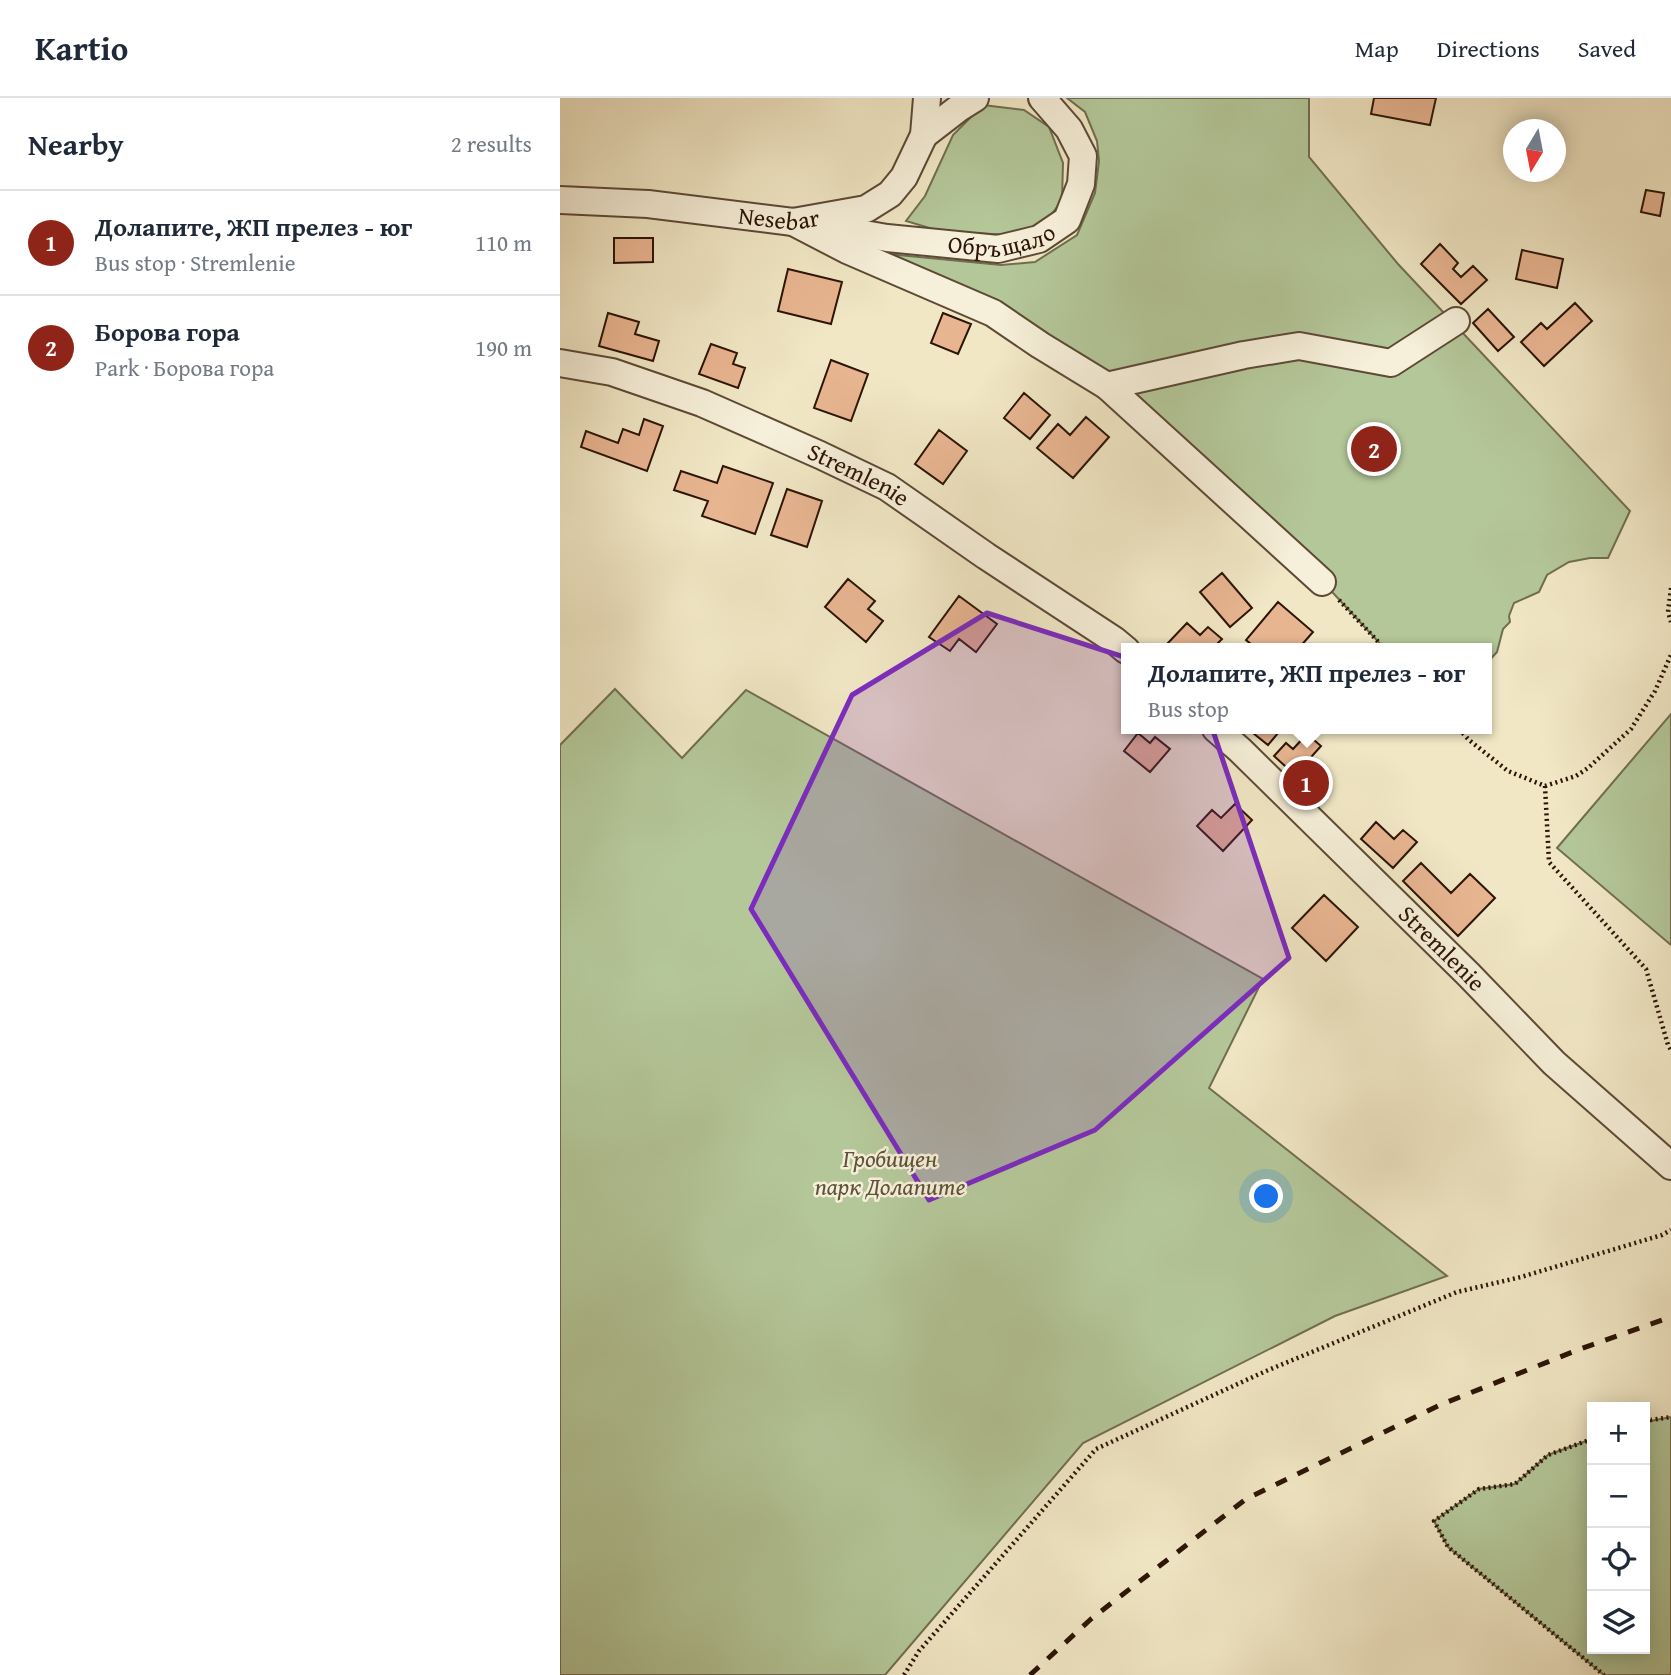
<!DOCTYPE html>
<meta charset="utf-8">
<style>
body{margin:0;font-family:"Gentium Book Plus",serif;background:#f2f2f3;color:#1f2937}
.controls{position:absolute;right:21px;bottom:21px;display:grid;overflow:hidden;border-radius:0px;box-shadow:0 4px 18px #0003}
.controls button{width:63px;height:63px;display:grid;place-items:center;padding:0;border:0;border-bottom:2px solid #e0e1e3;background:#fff;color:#1f2937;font:35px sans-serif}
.compass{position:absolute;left:943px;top:21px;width:63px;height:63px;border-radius:50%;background:#fff;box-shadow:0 4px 18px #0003;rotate:190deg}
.you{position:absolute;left:707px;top:1099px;width:24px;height:24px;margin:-18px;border:5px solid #fff;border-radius:50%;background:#1a73e8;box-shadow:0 0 0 10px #1a73e833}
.badge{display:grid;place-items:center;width:46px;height:46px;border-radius:50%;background:#8f2418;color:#fff;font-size:23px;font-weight:700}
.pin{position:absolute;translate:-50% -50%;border:4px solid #fff;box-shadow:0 2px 7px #0006}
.popup{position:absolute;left:561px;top:545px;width:371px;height:91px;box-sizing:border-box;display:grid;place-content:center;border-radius:0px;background:#fff;filter:drop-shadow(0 2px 5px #0005);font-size:23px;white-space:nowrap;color:#747a83}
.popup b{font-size:26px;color:#1f2937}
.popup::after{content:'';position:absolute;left:50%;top:100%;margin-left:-14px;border:14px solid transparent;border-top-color:#fff}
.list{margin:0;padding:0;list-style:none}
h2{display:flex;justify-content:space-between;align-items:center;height:91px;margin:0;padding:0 28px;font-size:30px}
h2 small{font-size:23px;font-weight:400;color:#747a83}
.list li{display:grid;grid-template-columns:46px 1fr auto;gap:21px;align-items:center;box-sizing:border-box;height:105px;padding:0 28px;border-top:2px solid #e0e1e3}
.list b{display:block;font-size:26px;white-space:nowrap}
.list p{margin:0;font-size:23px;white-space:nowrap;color:#747a83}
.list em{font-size:23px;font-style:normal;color:#747a83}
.icon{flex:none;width:38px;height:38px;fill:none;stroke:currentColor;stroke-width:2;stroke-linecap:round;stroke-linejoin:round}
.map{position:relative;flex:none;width:1111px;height:1577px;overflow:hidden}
header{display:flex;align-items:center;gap:42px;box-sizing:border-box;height:98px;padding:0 35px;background:#fff;border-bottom:2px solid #e0e1e3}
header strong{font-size:33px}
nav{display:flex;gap:38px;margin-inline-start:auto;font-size:24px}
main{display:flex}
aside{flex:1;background:#fff}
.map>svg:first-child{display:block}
</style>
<header>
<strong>Kartio</strong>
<nav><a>Map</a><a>Directions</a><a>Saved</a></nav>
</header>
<main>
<aside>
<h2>Nearby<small>2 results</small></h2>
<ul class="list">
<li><span class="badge">1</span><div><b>Долапите, ЖП прелез - юг</b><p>Bus stop · Stremlenie</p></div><em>110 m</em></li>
<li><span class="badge">2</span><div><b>Борова гора</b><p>Park · Борова гора</p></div><em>190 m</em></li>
</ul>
</aside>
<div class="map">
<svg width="1111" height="1577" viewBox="0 0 1111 1577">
<rect width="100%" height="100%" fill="#f1e7c5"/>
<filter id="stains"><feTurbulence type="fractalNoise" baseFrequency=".00286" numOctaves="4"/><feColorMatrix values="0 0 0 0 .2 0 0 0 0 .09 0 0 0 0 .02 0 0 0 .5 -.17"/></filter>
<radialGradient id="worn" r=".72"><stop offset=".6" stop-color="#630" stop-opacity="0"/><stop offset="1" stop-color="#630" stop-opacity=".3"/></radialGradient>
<path fill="#b4c799" stroke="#706e50" stroke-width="2" d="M 507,0 L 749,0 L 749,59 L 838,166 L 1070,413 L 1048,460 L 1030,460 L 1009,464 L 987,477 L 979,494 L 954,505 L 949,518 L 950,524 L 943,531 L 937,554 L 926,566 L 926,550 L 824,550 L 762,483 L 547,288 L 287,152 L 441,167 L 475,164 L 517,137 L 535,95 L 539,63 L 537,43 L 525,14 Z
M 423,7 L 464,12 L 489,29 L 503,65 L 502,102 L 486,124 L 457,137 L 383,134 L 346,123 L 365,98 L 393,37 Z
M 55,591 L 122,660 L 186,592 L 703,881 L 649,990 L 887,1178 L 775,1218 L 523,1345 L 325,1577 L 0,1577 L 0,647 Z
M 1111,616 L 1111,847 L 997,750 Z
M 1111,1319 L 1111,1577 L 1044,1577 L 888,1449 L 874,1423 L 919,1391 L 955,1386 L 988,1357 L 1032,1341 L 1032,1551 L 1085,1551 L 1085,1324 Z"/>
<path fill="#e8b591" stroke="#2c1407" stroke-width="2" d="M 814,0 L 876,0 L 870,27 L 811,16 Z
M 1086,92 L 1104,95 L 1100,118 L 1081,114 Z
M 54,140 L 93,140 L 93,164 L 54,165 Z
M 880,146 L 898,165 L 893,171 L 901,179 L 913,168 L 927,182 L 901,206 L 861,166 Z
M 962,152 L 1003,161 L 997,190 L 956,181 Z
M 228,171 L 282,184 L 271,226 L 218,213 Z
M 1015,205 L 1032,223 L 984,268 L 961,244 L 981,225 L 987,231 Z
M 928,211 L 954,239 L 938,253 L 913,225 Z
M 48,215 L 79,224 L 75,236 L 99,243 L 93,263 L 39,248 Z
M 383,215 L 411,226 L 398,256 L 371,245 Z
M 151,246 L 177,255 L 173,266 L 185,270 L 178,290 L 139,276 Z
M 271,262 L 308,276 L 291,323 L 254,310 Z
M 464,295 L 490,317 L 470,341 L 444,320 Z
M 526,319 L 549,339 L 513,380 L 477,350 L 498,326 L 510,337 Z
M 84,321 L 103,328 L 87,373 L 21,349 L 26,333 L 58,345 L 63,331 L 79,337 Z
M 379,332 L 407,353 L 383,386 L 355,366 Z
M 163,368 L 213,385 L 195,436 L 142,418 L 148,403 L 114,392 L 121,373 L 157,385 Z
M 227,391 L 262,403 L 247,449 L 211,437 Z
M 662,475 L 692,510 L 670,529 L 640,494 Z
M 288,481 L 315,503 L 308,511 L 323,523 L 306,544 L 265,509 Z
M 399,498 L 437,526 L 416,554 L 399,541 L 390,553 L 369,539 Z
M 718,504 L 753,534 L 739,550 L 696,550 L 686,542 Z
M 627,525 L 640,537 L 648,529 L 662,541 L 653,550 L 611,550 L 607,546 Z
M 688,631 L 715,631 L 719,634 L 708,647 Z
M 578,635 L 590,645 L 595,639 L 610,651 L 590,674 L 564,653 Z
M 747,636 L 761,648 L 735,677 L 714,658 L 726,645 L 733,651 Z
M 675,706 L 692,722 L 663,753 L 637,728 L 652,712 L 661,720 Z
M 816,724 L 834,741 L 843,732 L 857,744 L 833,770 L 801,741 Z
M 861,765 L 891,795 L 910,776 L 935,800 L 898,838 L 843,783 Z
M 764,797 L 798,829 L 766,863 L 732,830 Z"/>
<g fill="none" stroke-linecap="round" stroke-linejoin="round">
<g stroke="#5d4936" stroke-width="30">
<g id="minor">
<path d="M 364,37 L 399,10 L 415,0"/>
<path id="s1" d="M 0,102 L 88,106 L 233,124 L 306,111 L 330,96 L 344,79 L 364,37 L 367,0"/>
<path d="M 233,124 L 287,152 L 433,215 L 480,247 L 547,288 L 762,484"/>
<path id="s2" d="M 258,128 L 327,140 L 438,151 L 479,141 L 507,122 L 521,86 L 523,58 L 509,31 L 482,0"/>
<path id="s3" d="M 0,265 L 52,274 L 142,305 L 260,357 L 327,389 L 426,458 L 554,542 L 566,552"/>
<path d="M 547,288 L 684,257 L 739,248 L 831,265 L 896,223"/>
<path id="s4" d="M 656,631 L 680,652 L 908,876 L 994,965 L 1111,1068"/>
</g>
</g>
<path stroke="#2c1407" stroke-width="4.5" stroke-dasharray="2 3.5" stroke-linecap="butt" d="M 1111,490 L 1108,514 L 1111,524
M 779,502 L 824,550
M 899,631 L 909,642 L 948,673 L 985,688 L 1016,678 L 1028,670 L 1071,631 L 1095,593 L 1111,557
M 985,688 L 989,764 L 1086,871 L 1108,947 L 1111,952
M 1037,1309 L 1038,1308 L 1044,1309
M 1085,1320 L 1091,1322 L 1111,1319
M 1032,1341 L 988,1357 L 955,1386 L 919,1391 L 874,1423 L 888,1449 L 1044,1577
M 344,1577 L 359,1553 L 536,1351 L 706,1273 L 897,1194 L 961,1179 L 1102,1137 L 1111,1132"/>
<use href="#minor" stroke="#f6efd9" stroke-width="26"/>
<path stroke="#2c1407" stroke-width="5" stroke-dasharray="12 12" stroke-linecap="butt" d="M 470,1577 L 531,1521 L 686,1401 L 880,1307 L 1020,1251 L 1111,1219"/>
</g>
<path fill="#7b2cbf" fill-opacity="0.2" stroke="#7b2cbf" stroke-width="5" stroke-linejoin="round" d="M 427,515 L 636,582 L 729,860 L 535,1032 L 369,1102 L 191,811 L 292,597 Z"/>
<g text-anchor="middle" stroke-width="5" stroke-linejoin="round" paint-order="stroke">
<g font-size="24" fill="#2c1407" stroke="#f6efd9">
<text dy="8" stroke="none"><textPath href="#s1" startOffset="220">Nesebar</textPath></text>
<text dy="8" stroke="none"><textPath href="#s2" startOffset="186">Обръщало</textPath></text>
<text dy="8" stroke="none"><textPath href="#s3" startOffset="320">Stremlenie</textPath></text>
<text dy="8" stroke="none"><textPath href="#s4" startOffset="315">Stremlenie</textPath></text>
</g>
<g font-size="24" font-style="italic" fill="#5c533a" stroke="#f6efd9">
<text x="330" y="1069">Гробищен<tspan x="330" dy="28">парк Долапите</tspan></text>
</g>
</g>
<rect width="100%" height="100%" filter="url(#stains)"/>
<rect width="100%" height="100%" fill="url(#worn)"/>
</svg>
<div class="controls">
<button>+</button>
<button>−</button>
<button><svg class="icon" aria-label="locate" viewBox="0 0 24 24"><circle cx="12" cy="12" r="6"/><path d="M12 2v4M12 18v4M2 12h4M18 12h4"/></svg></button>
<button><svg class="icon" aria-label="layers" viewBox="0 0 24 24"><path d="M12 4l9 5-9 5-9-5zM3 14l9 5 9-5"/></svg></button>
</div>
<svg class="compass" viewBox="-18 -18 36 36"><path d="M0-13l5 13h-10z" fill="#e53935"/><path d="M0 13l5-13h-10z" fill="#747a83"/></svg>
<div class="you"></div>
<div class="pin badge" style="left:746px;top:685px">1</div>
<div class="popup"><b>Долапите, ЖП прелез - юг</b>Bus stop</div>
<div class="pin badge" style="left:814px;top:351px">2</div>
</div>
</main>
